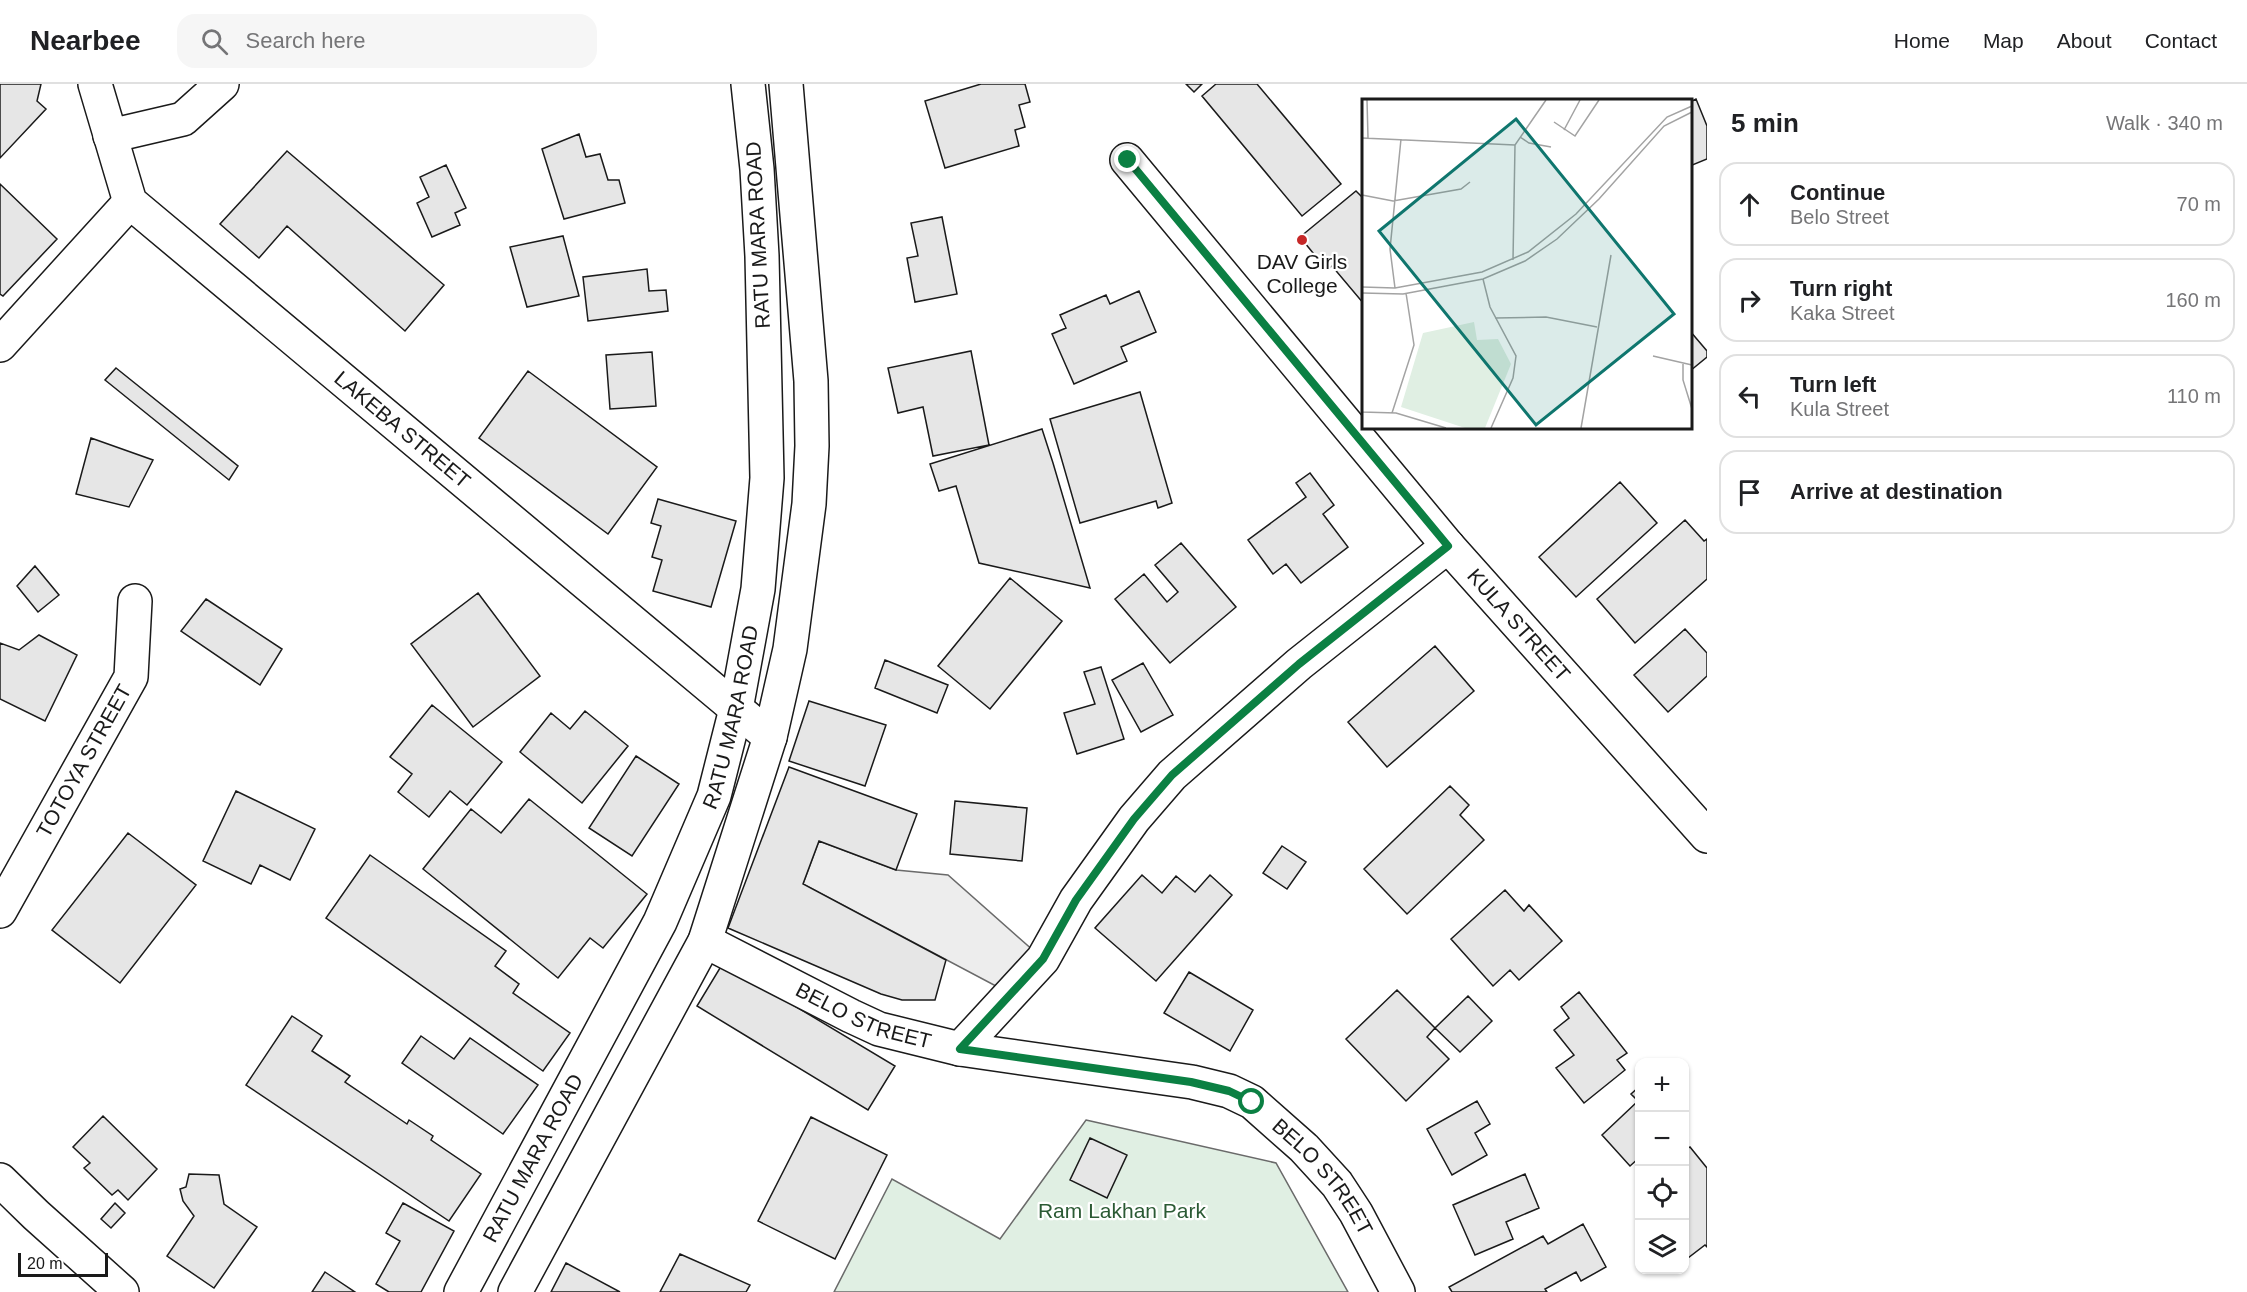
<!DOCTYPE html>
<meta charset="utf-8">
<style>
body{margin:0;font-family:Helvetica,sans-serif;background:#f6f6f6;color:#202124}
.controls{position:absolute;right:18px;bottom:18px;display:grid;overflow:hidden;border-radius:12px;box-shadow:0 2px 4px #0004}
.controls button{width:54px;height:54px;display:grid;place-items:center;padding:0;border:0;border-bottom:2px solid #e0e0e0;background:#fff;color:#202124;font:30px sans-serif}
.scale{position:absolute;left:18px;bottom:15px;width:90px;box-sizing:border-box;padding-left:6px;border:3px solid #1a1a1a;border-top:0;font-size:16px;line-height:21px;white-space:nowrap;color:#1a1a1a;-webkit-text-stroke:4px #fff;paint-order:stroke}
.stop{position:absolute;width:18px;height:18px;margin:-14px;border:4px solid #0b8043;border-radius:50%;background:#fff}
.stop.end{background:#0b8043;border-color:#fff;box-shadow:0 2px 6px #0008}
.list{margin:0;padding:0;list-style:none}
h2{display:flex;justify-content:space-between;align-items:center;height:78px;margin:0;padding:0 24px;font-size:26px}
h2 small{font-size:20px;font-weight:400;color:#757577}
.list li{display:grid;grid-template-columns:39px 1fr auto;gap:18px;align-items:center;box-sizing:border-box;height:84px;margin:0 12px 12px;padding:0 12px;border:2px solid #e0e0e0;border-radius:18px}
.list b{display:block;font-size:22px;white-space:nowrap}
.list p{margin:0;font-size:20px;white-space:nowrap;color:#757577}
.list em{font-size:20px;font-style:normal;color:#757577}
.icon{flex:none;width:33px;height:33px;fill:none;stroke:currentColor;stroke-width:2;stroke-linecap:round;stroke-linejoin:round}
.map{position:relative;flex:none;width:1707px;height:1208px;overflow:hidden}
header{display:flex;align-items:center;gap:36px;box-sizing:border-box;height:84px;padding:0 30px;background:#fff;border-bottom:2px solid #e0e0e0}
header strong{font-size:28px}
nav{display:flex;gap:33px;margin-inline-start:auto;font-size:21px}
.search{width:420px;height:54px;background:#f6f6f6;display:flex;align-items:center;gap:15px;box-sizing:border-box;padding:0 21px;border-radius:18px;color:#757577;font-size:22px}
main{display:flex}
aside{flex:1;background:#fff}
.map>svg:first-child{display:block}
</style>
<header>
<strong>Nearbee</strong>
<div class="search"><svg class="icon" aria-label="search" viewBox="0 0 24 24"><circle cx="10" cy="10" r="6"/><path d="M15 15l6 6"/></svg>Search here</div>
<nav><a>Home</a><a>Map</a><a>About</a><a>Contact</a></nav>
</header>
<main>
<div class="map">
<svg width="1707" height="1208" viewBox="0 0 1707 1208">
<rect width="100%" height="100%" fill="#fff"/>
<path fill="#e0efe3" stroke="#6a6a6a" stroke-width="1.5" d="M 1086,1036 L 1276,1079 L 1348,1208 L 834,1208 L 892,1095 L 1000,1155 Z"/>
<path fill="#ededed" stroke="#6a6a6a" stroke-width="1.5" d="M 819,757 L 896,786 L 948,791 L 1043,875 L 1011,910 L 803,800 Z"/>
<path fill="#e6e6e6" stroke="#1a1a1a" stroke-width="1.5" d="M 0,0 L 41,0 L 37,17 L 46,25 L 0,74 Z
M 981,0 L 1025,0 L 1030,18 L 1019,21 L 1025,43 L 1015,46 L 1019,62 L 945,84 L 925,17 Z
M 1186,0 L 1202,0 L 1194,8 Z
M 1216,0 L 1257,0 L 1341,100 L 1302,132 L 1202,12 Z
M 1696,15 L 1707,42 L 1707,75 L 1690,82 L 1690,18 Z
M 579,50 L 586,73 L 600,70 L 608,96 L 619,96 L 625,119 L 564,135 L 542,65 Z
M 287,67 L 444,201 L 405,247 L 287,142 L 259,174 L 220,140 Z
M 446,81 L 466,124 L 455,129 L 460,141 L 432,153 L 417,119 L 429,113 L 420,93 Z
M 0,100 L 57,155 L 3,212 L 0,210 Z
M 1356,107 L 1364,115 L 1364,220 L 1332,182 L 1327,186 L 1300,153 Z
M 942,133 L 957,210 L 915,218 L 907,174 L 918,172 L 911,139 Z
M 563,152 L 579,212 L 527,223 L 510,163 Z
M 647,185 L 649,207 L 666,206 L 668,227 L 588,237 L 583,193 Z
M 1139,207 L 1156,248 L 1121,263 L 1127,277 L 1074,300 L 1052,250 L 1066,244 L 1060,231 L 1106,211 L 1110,220 Z
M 1690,247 L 1707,267 L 1707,273 L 1690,287 Z
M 971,267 L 989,361 L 933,372 L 923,323 L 898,329 L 888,284 Z
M 652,268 L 656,322 L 610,325 L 606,271 Z
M 116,284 L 238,382 L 229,396 L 105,296 Z
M 528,287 L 657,383 L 608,450 L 479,354 Z
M 1140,308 L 1172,419 L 1158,424 L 1156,417 L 1080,439 L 1050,335 Z
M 1042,345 L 1053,379 L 1090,504 L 979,479 L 956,402 L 939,407 L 930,380 Z
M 91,354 L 153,376 L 129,423 L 76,410 Z
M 1310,389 L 1334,421 L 1323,430 L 1348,463 L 1301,499 L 1286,480 L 1273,490 L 1248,456 L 1306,413 L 1296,399 Z
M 1620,398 L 1657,439 L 1576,513 L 1539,473 Z
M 658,415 L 736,437 L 711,523 L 653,507 L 662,476 L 652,473 L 661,442 L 651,439 Z
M 1685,436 L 1704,457 L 1707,455 L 1707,495 L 1635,559 L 1597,515 Z
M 1181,459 L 1236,523 L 1170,579 L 1115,515 L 1144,490 L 1167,518 L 1178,508 L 1155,481 Z
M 35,482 L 59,511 L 38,528 L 17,502 Z
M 1010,494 L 1062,537 L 990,625 L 938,582 Z
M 478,509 L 540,592 L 473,643 L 411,560 Z
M 206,515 L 282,565 L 260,601 L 181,547 Z
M 1685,545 L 1707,569 L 1707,592 L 1668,628 L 1634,591 Z
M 39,551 L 77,571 L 45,637 L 0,615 L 0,559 L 19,566 Z
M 1435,562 L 1474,607 L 1387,683 L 1348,638 Z
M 885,576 L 948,601 L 937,629 L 875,604 Z
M 1143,579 L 1173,631 L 1141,648 L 1112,596 Z
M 1101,583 L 1124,655 L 1077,670 L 1064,629 L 1095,620 L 1084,588 Z
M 809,617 L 886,641 L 865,702 L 789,677 Z
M 432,621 L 502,678 L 467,721 L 450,707 L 429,733 L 398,708 L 412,690 L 390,673 Z
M 585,627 L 628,662 L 582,719 L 520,668 L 551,629 L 570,645 Z
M 636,672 L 679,700 L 632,772 L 589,744 Z
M 789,683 L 917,730 L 896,786 L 819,757 L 803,800 L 946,876 L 935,916 L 902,916 L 881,910 L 728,844 Z
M 1450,702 L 1469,721 L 1460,731 L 1484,756 L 1407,830 L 1364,785 Z
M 236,707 L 315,745 L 290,796 L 260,781 L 251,800 L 203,777 Z
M 529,715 L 647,810 L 603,864 L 590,854 L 558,894 L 423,785 L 471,725 L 501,749 Z
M 955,717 L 1027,724 L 1022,777 L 950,770 Z
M 128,749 L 196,801 L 120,899 L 52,846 Z
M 1282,762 L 1306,778 L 1287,805 L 1263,789 Z
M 370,771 L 506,867 L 495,882 L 519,900 L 513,909 L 570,949 L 543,987 L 326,834 Z
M 1142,791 L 1162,809 L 1176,792 L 1195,808 L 1210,791 L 1232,811 L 1156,897 L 1095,844 Z
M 1505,806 L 1524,827 L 1529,821 L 1562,857 L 1519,896 L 1510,886 L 1493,902 L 1451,855 Z
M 723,879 L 895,982 L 868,1026 L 697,922 Z
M 1189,888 L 1253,926 L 1230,967 L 1164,929 Z
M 1397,906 L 1435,944 L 1427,953 L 1449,975 L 1406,1017 L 1346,955 Z
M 1579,908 L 1627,969 L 1617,976 L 1625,986 L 1584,1019 L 1556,984 L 1574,971 L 1554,946 L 1569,934 L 1561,923 Z
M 1468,912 L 1492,937 L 1460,968 L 1435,944 Z
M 292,932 L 322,952 L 312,967 L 350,992 L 345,998 L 407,1040 L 409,1036 L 433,1052 L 431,1056 L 481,1090 L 449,1137 L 246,1001 Z
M 421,952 L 454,975 L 470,954 L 538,1001 L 503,1050 L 402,979 Z
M 1640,1002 L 1640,1073 L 1630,1082 L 1602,1051 L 1638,1017 L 1631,1010 Z
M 1477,1017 L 1490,1040 L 1475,1049 L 1487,1071 L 1452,1091 L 1427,1045 Z
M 103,1032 L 157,1085 L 128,1116 L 118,1106 L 112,1111 L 84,1084 L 90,1079 L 73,1063 Z
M 811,1033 L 887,1071 L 835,1175 L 758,1137 Z
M 1090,1054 L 1127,1071 L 1107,1114 L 1070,1096 Z
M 1690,1063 L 1707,1084 L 1707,1163 L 1705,1161 L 1684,1177 L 1684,1067 Z
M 189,1090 L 219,1091 L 224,1120 L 257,1143 L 214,1204 L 167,1172 L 194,1132 L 183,1117 L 180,1105 L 186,1103 Z
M 1525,1090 L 1539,1124 L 1506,1138 L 1513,1155 L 1475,1171 L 1453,1121 Z
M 115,1119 L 125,1129 L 111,1144 L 101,1135 Z
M 403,1119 L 454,1147 L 421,1208 L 389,1208 L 376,1200 L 400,1157 L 386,1149 Z
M 1583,1140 L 1606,1183 L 1581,1197 L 1576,1188 L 1545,1205 L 1547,1208 L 1452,1208 L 1449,1203 L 1543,1152 L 1548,1160 Z
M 680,1170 L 750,1201 L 746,1208 L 660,1208 Z
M 566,1179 L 620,1208 L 551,1208 Z
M 325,1188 L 355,1208 L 312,1208 Z"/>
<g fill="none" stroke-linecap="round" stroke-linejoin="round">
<g stroke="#1a1a1a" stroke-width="36">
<g id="minor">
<path d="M 110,52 L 183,35 L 222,0"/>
<path id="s1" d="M 1127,76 L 1448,462 L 1707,752"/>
<path d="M 0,261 L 130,118"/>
<path id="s2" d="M 0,827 L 131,593 L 135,517"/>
<path id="s3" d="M 705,857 L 851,932 L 879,945 L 960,965 L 1192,998 L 1229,1007 L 1252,1018 L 1304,1064 L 1337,1100 L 1356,1129 L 1398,1208"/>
<path d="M 960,965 L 1043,875 L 1076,816 L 1134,735 L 1172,691 L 1299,580 L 1448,462"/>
<path d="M 0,1096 L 36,1131 L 122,1208"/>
</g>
</g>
<g stroke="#1a1a1a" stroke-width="36">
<g id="major">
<path id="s4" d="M 95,0 L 130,118 L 770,653"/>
</g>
</g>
<g stroke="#1a1a1a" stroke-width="36">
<g id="highway">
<path id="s5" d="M 461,1208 L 660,838 L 714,712 L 736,625 L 758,505 L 767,394 L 762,172 L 757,85 L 748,0"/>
<path d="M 515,1208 L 705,857 L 770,653 L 790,565 L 809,420 L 812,362 L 811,297 L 786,0"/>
</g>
</g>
<use href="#minor" stroke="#fff" stroke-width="33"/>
<use href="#major" stroke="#fff" stroke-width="33"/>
<use href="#highway" stroke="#fff" stroke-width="33"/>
</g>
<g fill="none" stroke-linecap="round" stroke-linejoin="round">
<path stroke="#0b8043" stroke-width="8" d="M 1128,76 L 1448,462 L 1299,580 L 1172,691 L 1134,735 L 1076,816 L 1043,875 L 960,965 L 1191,998 L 1229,1007 L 1252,1018"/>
</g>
<circle fill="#c62828" stroke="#fff" stroke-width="2" cx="1302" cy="156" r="6"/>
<g text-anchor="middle" stroke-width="4.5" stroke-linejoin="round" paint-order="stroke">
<g font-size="21" fill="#1a1a1a" stroke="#fff">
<text transform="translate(758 151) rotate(-93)" y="7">RATU MARA ROAD</text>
<text dy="7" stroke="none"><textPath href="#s4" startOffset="478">LAKEBA STREET</textPath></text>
<text dy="7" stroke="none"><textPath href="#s1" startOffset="608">KULA STREET</textPath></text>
<text dy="7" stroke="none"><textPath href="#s5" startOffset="638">RATU MARA ROAD</textPath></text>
<text dy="7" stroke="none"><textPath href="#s2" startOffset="172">TOTOYA STREET</textPath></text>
<text dy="7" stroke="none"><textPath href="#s3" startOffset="176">BELO STREET</textPath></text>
<text dy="7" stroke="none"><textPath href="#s5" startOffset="152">RATU MARA ROAD</textPath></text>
<text dy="7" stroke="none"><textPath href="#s3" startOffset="680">BELO STREET</textPath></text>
</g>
<g font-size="21" fill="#1a1a1a" stroke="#fff">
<text x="1302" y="185">DAV Girls<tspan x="1302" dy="24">College</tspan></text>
</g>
<g font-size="21" fill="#2b5a34" stroke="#fff">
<text x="1122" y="1134">Ram Lakhan Park</text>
</g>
</g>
<g transform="translate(1362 15)">
<rect width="330" height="330" fill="#fff"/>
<path d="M 112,223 L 115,241 L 136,240 L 149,265 L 123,329 L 103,329 L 39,308 L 61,234 Z" fill="#e0efe3"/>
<path fill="none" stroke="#a3a3a3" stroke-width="1.5" d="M 5,1 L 6,39M 192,23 L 213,37 L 237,1M 202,31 L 218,1M 158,38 L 167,44 L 189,48M 0,39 L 153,46M 0,96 L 31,102 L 99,90 L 108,83M 151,161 L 153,46 L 184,1M 121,180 L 128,208 L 154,257 L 151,279 L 129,329M 0,188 L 33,189 L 120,173 L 166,153 L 214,115 L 305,18 L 330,7M 33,189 L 28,150 L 39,40M 0,194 L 41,195 L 121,180 L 163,162 L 195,140 L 237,100 L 302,27 L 330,13M 133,219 L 184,218 L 235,228M 291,257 L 330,266M 321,265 L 321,281 L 330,310M 0,282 L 0,313M 0,313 L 34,314 L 84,329M 30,314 L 52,246 L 44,194M 219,329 L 249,156"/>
<path fill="#0f766e" fill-opacity="0.15" stroke="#0f766e" stroke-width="3" d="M 154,20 L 312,215 L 174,326 L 17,132 Z"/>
<rect width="330" height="330" fill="none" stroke="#1a1a1a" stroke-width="3"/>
</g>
</svg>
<div class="controls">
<button>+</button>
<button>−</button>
<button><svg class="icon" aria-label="locate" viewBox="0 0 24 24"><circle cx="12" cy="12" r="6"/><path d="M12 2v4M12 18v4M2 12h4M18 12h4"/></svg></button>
<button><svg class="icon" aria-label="layers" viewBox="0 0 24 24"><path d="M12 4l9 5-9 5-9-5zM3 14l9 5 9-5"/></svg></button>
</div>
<div class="scale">20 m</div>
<div class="stop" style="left:1252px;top:1018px"></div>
<div class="stop end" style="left:1128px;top:76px"></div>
</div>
<aside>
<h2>5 min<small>Walk · 340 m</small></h2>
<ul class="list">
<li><svg class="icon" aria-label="ahead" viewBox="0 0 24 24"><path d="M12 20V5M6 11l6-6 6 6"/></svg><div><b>Continue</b><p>Belo Street</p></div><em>70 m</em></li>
<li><svg class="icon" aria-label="right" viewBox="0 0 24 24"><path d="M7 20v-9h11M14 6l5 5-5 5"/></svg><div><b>Turn right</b><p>Kaka Street</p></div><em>160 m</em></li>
<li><svg class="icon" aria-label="left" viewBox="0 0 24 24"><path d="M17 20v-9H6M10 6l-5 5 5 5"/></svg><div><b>Turn left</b><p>Kula Street</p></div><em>110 m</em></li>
<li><svg class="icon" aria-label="arrive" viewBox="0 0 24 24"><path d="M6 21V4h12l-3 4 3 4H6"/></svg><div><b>Arrive at destination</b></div></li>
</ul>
</aside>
</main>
